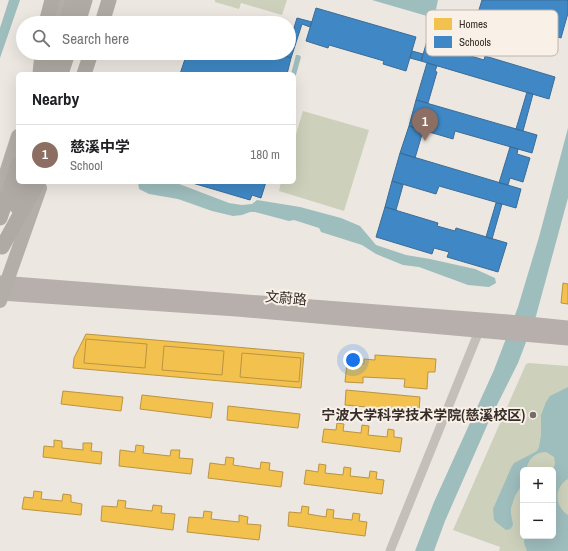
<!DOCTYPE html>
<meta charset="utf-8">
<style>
body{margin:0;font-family:"Archivo Narrow","Noto Sans SC",sans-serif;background:#f6f6f6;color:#202124}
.controls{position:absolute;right:12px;bottom:12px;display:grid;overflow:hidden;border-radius:6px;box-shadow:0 4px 16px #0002}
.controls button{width:36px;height:36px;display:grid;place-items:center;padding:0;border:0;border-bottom:1px solid #e0e0e0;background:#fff;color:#202124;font:20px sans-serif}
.you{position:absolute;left:353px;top:360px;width:14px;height:14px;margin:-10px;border:3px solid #fff;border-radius:50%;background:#1a73e8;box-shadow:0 0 0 6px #1a73e833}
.badge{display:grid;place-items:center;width:26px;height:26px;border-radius:50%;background:#766d69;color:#fff;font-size:13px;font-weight:700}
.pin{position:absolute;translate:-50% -33px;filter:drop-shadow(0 1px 2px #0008)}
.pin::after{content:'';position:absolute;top:21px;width:14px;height:12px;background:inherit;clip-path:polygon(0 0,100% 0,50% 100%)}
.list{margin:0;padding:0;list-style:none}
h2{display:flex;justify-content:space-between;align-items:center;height:52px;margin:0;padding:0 16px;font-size:17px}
h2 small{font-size:13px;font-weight:400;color:#757577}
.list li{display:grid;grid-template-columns:26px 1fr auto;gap:12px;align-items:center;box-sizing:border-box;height:60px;padding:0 16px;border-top:1px solid #e0e0e0}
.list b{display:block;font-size:15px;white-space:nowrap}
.list p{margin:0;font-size:13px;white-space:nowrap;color:#757577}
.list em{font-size:13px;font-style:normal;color:#757577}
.icon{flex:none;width:22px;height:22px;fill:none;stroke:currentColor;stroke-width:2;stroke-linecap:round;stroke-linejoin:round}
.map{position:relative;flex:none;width:568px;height:551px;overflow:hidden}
.search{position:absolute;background:#fff;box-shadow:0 4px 16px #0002;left:16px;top:16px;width:280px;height:44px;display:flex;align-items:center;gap:10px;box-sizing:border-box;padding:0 14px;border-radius:22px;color:#757577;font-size:15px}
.panel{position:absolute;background:#fff;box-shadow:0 4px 16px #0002;left:16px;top:72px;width:280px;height:112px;border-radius:6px}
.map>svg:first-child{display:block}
</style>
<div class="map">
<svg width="568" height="551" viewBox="0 0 568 551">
<rect width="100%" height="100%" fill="#ece7e1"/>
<path fill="#cdd1bb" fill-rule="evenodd" d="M 215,0 L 287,0 L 282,15 L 241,3 L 239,9 L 215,2 Z
M 303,111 L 369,130 L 344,211 L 279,191 L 281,182 L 294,182 L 294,141 Z
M 529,363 L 568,366 L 568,551 L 499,551 L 500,547 L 453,530 L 526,364 ZM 523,470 L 553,470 L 553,536 L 523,536 Z"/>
<path fill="#9ebdbd" d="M 9,0 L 20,0 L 0,58 L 0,28 Z
M 372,0 L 438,0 L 435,14 L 429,12 L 427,16 Z
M 296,55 L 299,55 L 301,57 L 294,82 L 294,74 L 291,74 Z
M 568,128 L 568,198 L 536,316 L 518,363 L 489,421 L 445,521 L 434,551 L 415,551 L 434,502 L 494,370 L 518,307 L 539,237 Z
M 138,182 L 174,182 L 229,203 L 242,205 L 252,204 L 257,200 L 300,207 L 341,218 L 360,226 L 376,245 L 406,255 L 430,259 L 475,269 L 495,278 L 496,283 L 489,287 L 468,285 L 419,267 L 403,265 L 376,254 L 362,245 L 321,232 L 319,228 L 294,220 L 289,221 L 255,212 L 250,212 L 242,215 L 233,216 L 212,211 L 178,199 L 149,194 L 139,189 Z
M 568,387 L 568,479 C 554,487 554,506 568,515 L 568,551 L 527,551 L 524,543 L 524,536 L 553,536 L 553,472 L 555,463 L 554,457 L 546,452 C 534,453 529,458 526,470 L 523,470 L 523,483 L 515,496 L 511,508 L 511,514 L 513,524 L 512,527 L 510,529 L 506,530 L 497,523 L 494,520 L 493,509 L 511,468 L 514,463 L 537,451 L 539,447 L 541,435 L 541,415 L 546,402 L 550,396 Z"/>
<path fill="#f2c14e" stroke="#ba9443" d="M 563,283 L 568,284 L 568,304 L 561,303 Z
M 86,334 L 304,353 L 301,388 L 73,368 L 74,358 Z
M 86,339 L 147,344 L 145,368 L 84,363 Z
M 164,346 L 224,351 L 222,375 L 162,370 Z
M 242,353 L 301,358 L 299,382 L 240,377 Z
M 375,355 L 436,359 L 435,372 L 428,372 L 427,389 L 404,387 L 405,379 L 363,377 L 363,383 L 345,382 L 347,363 L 364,364 L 364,359 L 375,360 Z
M 346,390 L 420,397 L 419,412 L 345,405 Z
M 63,391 L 123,397 L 121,411 L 61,404 Z
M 142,395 L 213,403 L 211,418 L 140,409 Z
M 228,406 L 300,414 L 298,428 L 227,420 Z
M 337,423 L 344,424 L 343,431 L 361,433 L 362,425 L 369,426 L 368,435 L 387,437 L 388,429 L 394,430 L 394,437 L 402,438 L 400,452 L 322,442 L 324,429 L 336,430 Z
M 54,440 L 62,441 L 62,448 L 83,450 L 83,443 L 92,443 L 91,451 L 102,452 L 101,464 L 43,457 L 44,446 L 54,447 Z
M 136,445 L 144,446 L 143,453 L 170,456 L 171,450 L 180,450 L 179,458 L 193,459 L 191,474 L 119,466 L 120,450 L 135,452 Z
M 226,457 L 234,458 L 233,465 L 260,469 L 261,462 L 270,463 L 269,470 L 283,472 L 281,487 L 208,478 L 210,463 L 225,465 Z
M 319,464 L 326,465 L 325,473 L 343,475 L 344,467 L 351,468 L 350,476 L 369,478 L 370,471 L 377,472 L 376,479 L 384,480 L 382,494 L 304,484 L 306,470 L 318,472 Z
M 34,491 L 42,492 L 41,499 L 62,501 L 63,494 L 71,495 L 71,502 L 82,504 L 81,515 L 22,509 L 24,497 L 33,498 Z
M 118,500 L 126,501 L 125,508 L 152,511 L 153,505 L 162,506 L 161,513 L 175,514 L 173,530 L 101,521 L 102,506 L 117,507 Z
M 302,506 L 309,507 L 308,514 L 326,517 L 327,509 L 334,510 L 333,518 L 352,520 L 353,513 L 360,514 L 359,521 L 367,522 L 365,536 L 288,526 L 289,512 L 301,513 Z
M 204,511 L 212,512 L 211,519 L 239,522 L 239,515 L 248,517 L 247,524 L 261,525 L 259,540 L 187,532 L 189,517 L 203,518 Z"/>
<path fill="#3f88c5" stroke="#3c6c96" d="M 482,0 L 568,0 L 568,13 L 561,38 L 478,13 Z
M 316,8 L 416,37 L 406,71 L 383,64 L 384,61 L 329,45 L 328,48 L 306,41 Z
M 297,18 L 312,22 L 310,27 L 302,24 L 291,58 L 286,56 L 287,53 L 289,53 L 289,44 Z
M 428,38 L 443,43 L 442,47 L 484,60 L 485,56 L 555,77 L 549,99 L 421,61 Z
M 412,51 L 423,54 L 421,61 L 410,58 Z
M 187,53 L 274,53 L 291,58 L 287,74 L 180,74 Z
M 427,63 L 437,66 L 435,71 L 437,72 L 428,103 L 416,100 Z
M 527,92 L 533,94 L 523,131 L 516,129 Z
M 416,100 L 537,135 L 532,153 L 455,131 L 453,139 L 409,126 Z
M 409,126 L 423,131 L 415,158 L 400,153 Z
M 510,147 L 518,149 L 517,154 L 530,158 L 523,182 L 510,178 L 508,185 L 499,183 Z
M 400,153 L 521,189 L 516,208 L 439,186 L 436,194 L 392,181 Z
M 392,181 L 403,185 L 396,210 L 385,207 Z
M 189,182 L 266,182 L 261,198 L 252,195 L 250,200 Z
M 496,203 L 502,204 L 492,239 L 486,237 Z
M 385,207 L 438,223 L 437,226 L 455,231 L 456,228 L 507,243 L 498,272 L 447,257 L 449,252 L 434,248 L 432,254 L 376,237 Z"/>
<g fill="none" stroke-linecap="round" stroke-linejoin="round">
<path stroke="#c5bfba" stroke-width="9" d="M 390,551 L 479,331"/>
<path stroke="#b6afab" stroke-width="13" d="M 0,282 L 508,321 L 568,327
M 0,294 L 237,310 L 568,339"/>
<path stroke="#b4aea9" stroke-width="14" d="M 54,23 L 62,0
M 0,192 L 18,136
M 0,301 L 40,188"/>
<path stroke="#b0aaa4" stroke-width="15" d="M 46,23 L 52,0
M 66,23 L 73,0
M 78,23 L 85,0
M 102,23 L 109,0
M 49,74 L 56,53
M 61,74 L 68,53
M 84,74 L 91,53
M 17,207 L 25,182
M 0,218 L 18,165
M 2,247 L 38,182"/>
<path stroke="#b0aaa4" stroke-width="15" d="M 40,74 L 42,53"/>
</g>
<circle fill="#766d69" stroke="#f9f1e8" stroke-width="1.5" cx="533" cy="415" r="4"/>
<g text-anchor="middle" stroke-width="4" stroke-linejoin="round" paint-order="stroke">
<g font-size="14" fill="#362c28" stroke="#f9f1e8">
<text transform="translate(286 298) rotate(5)" y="5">文蔚路</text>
</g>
<g font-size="14" font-weight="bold" fill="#362c28" stroke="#f9f1e8" text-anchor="end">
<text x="525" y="420">宁波大学科学技术学院(慈溪校区)</text>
</g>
</g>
<rect x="426" y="10" width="132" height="46" rx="6" fill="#f9f1e8" stroke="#beb6ae" stroke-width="1"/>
<rect x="434" y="18" width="18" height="12" fill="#f2c14e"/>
<rect x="434" y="36" width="18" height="12" fill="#3f88c5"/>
<g font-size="11" fill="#362c28">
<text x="459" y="28">Homes</text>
<text x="459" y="46">Schools</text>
</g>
</svg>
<div class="controls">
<button>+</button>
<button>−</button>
</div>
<div class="you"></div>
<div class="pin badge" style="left:425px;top:141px;background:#8d6e63">1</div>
<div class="search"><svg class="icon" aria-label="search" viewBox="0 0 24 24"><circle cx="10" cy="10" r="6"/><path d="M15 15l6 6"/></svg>Search here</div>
<section class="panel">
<h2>Nearby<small></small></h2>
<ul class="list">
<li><span class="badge" style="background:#8d6e63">1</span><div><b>慈溪中学</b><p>School</p></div><em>180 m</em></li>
</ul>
</section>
</div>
